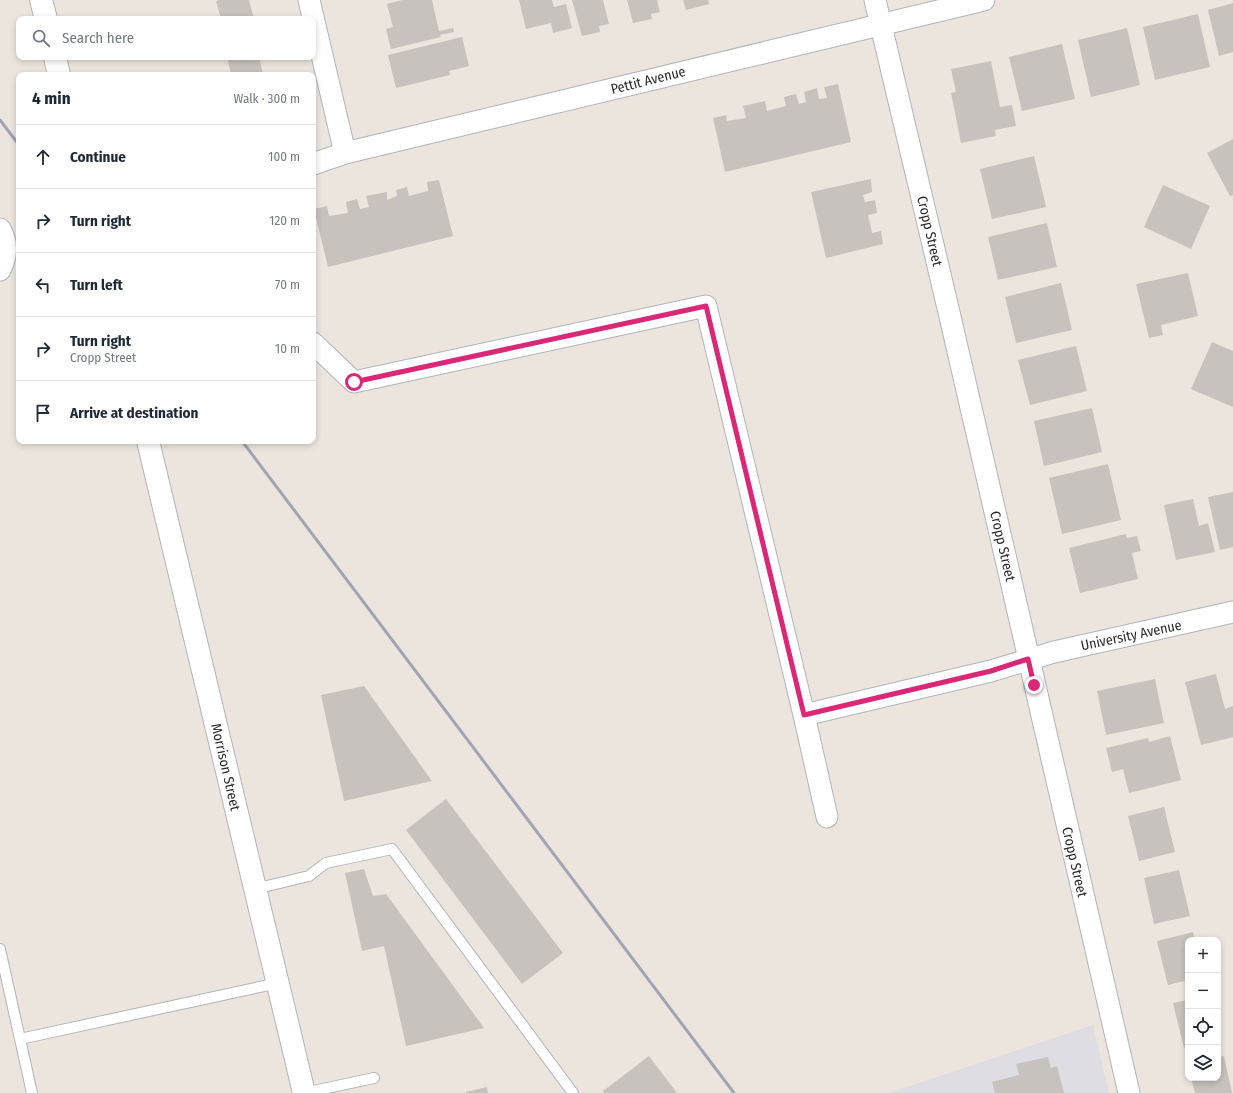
<!DOCTYPE html>
<meta charset="utf-8">
<style>
body{margin:0;font-family:"Fira Sans Condensed",sans-serif;background:#f6f6f7;color:#1f2937}
.controls{position:absolute;right:12px;bottom:12px;display:grid;overflow:hidden;border-radius:8px;box-shadow:0 2px 6px #0003}
.controls button{width:36px;height:36px;display:grid;place-items:center;padding:0;border:0;border-bottom:1px solid #e0e1e3;background:#fff;color:#1f2937;font:20px sans-serif}
.stop{position:absolute;width:12px;height:12px;margin:-9px;border:3px solid #db2777;border-radius:50%;background:#fff}
.stop.end{background:#db2777;border-color:#fff;box-shadow:0 1px 4px #0008}
.list{margin:0;padding:0;list-style:none}
h2{display:flex;justify-content:space-between;align-items:center;height:52px;margin:0;padding:0 16px;font-size:17px}
h2 small{font-size:13px;font-weight:400;color:#747a83}
.list li{display:grid;grid-template-columns:26px 1fr auto;gap:12px;align-items:center;box-sizing:border-box;height:64px;padding:0 16px;border-top:1px solid #e0e1e3}
.list b{display:block;font-size:15px;white-space:nowrap}
.list p{margin:0;font-size:13px;white-space:nowrap;color:#747a83}
.list em{font-size:13px;font-style:normal;color:#747a83}
.icon{flex:none;width:22px;height:22px;fill:none;stroke:currentColor;stroke-width:2;stroke-linecap:round;stroke-linejoin:round}
.map{position:relative;flex:none;width:1233px;height:1093px;overflow:hidden}
.search{position:absolute;background:#fff;box-shadow:0 2px 6px #0003;left:16px;top:16px;width:300px;height:44px;display:flex;align-items:center;gap:10px;box-sizing:border-box;padding:0 14px;border-radius:8px;color:#747a83;font-size:15px}
.panel{position:absolute;background:#fff;box-shadow:0 2px 6px #0003;left:16px;top:72px;width:300px;height:372px;border-radius:8px}
.map>svg:first-child{display:block}
</style>
<div class="map">
<svg width="1233" height="1093" viewBox="0 0 1233 1093">
<rect width="100%" height="100%" fill="#ece5dd"/>
<path fill="#dfdde4" d="M 1093,1025 L 1109,1093 L 889,1093 Z"/>
<path fill="#c7c2bd" d="M 219,0 L 249,0 L 254,19 L 221,19 L 216,1 Z
M 402,0 L 432,0 L 439,31 L 453,28 L 454,32 L 440,35 L 441,37 L 391,49 L 386,29 L 393,27 L 387,4 Z
M 519,0 L 552,0 L 554,7 L 566,4 L 572,28 L 553,33 L 551,23 L 526,29 Z
M 572,0 L 603,0 L 609,24 L 599,26 L 600,32 L 582,36 Z
M 627,0 L 657,0 L 660,12 L 651,14 L 652,19 L 633,23 Z
M 683,0 L 708,0 L 709,4 L 686,10 Z
M 1233,3 L 1233,52 L 1219,56 L 1208,10 Z
M 1198,14 L 1210,67 L 1155,80 L 1143,27 Z
M 1127,28 L 1140,85 L 1091,97 L 1078,40 Z
M 462,37 L 469,66 L 449,71 L 450,75 L 396,88 L 388,55 Z
M 1062,44 L 1075,99 L 1022,111 L 1009,57 Z
M 227,57 L 259,57 L 263,75 L 231,75 Z
M 991,61 L 1000,107 L 1012,105 L 1016,126 L 995,130 L 996,136 L 961,143 L 951,93 L 956,92 L 951,69 Z
M 838,84 L 851,142 L 725,172 L 713,118 L 726,115 L 727,121 L 746,118 L 743,106 L 765,101 L 767,111 L 786,106 L 784,97 L 796,94 L 799,104 L 806,102 L 804,92 L 817,88 L 819,99 L 827,98 L 824,87 Z
M 1233,139 L 1233,195 L 1230,196 L 1207,153 Z
M 1034,156 L 1046,207 L 992,219 L 980,169 Z
M 871,179 L 872,192 L 863,195 L 865,202 L 875,200 L 877,213 L 868,215 L 872,233 L 881,231 L 883,244 L 826,258 L 811,192 Z
M 439,180 L 453,236 L 328,267 L 314,209 L 327,206 L 329,216 L 348,213 L 346,202 L 357,199 L 360,209 L 369,207 L 366,196 L 387,192 L 387,200 L 397,196 L 396,190 L 407,187 L 409,196 L 428,191 L 427,182 Z
M 1163,185 L 1210,206 L 1191,249 L 1144,227 Z
M 1047,223 L 1057,267 L 998,280 L 988,237 Z
M 1188,273 L 1198,316 L 1161,325 L 1163,335 L 1149,338 L 1136,284 Z
M 1061,283 L 1072,330 L 1016,343 L 1005,297 Z
M 1212,342 L 1233,351 L 1233,407 L 1191,389 Z
M 1076,346 L 1087,391 L 1030,405 L 1018,360 Z
M 1092,408 L 1102,452 L 1044,466 L 1034,421 Z
M 1108,464 L 1121,520 L 1062,534 L 1049,478 Z
M 1233,492 L 1233,547 L 1220,550 L 1208,497 Z
M 1193,499 L 1199,526 L 1208,523 L 1215,552 L 1176,560 L 1164,505 Z
M 1126,534 L 1127,538 L 1137,536 L 1141,551 L 1132,553 L 1138,579 L 1080,593 L 1069,548 Z
M 1216,674 L 1225,709 L 1233,706 L 1233,737 L 1201,745 L 1185,682 Z
M 1155,679 L 1164,723 L 1106,735 L 1097,691 Z
M 364,686 L 432,781 L 344,801 L 321,695 Z
M 1170,736 L 1181,780 L 1129,793 L 1123,769 L 1112,772 L 1106,748 L 1148,738 L 1149,742 Z
M 446,799 L 563,953 L 522,984 L 406,830 Z
M 1164,807 L 1175,852 L 1139,861 L 1128,816 Z
M 364,869 L 373,896 L 386,894 L 484,1028 L 406,1046 L 384,946 L 362,951 L 345,873 Z
M 1179,870 L 1190,916 L 1154,924 L 1144,878 Z
M 1193,932 L 1195,940 L 1188,940 L 1188,980 L 1168,985 L 1157,941 Z
M 1188,1000 L 1188,1047 L 1184,1048 L 1173,1003 Z
M 649,1056 L 677,1093 L 604,1093 L 603,1091 Z
M 1224,1056 L 1232,1093 L 1195,1093 L 1191,1078 L 1218,1078 L 1218,1057 Z
M 1048,1057 L 1051,1068 L 1057,1066 L 1064,1093 L 995,1093 L 992,1082 L 1019,1075 L 1016,1064 Z
M 487,1087 L 488,1093 L 466,1093 L 466,1092 Z"/>
<g fill="none" stroke-linecap="round" stroke-linejoin="round">
<g stroke="#b0b4bd" stroke-width="12">
<path id="service" d="M 255,889 L 309,876 L 326,863 L 392,849 L 573,1093
M 0,949 L 32,1093
M 20,1039 L 278,983
M 304,1093 L 374,1078"/>
</g>
<g stroke="#b0b4bd" stroke-width="23">
<path id="minor" d="M 309,0 L 345,153
M 875,0 L 948,308 L 1129,1093
M 313,164 L 345,153 L 984,0
M 0,229 C 8,243 7,256 0,270
M 313,343 L 354,382 L 706,306 L 804,715 L 827,817
M 804,715 L 991,671 L 1054,652 L 1233,612"/>
</g>
<g stroke="#b0b4bd" stroke-width="24">
<path id="tertiary" d="M 41,0 L 46,19
M 55,57 L 59,75
M 148,441 L 304,1093"/>
</g>
<use href="#service" stroke="#fff" stroke-width="10"/>
<use href="#minor" stroke="#fff" stroke-width="21"/>
<use href="#tertiary" stroke="#fff" stroke-width="22"/>
<path stroke="#a0a4b4" stroke-width="3" d="M 0,120 L 19,145
M 242,441 L 734,1093"/>
</g>
<g fill="none" stroke-linecap="round" stroke-linejoin="round">
<path stroke="#db2777" stroke-width="5" d="M 354,382 L 706,306 L 804,715 L 991,671 L 1028,659 L 1034,685"/>
</g>
<g text-anchor="middle" stroke-width="4" stroke-linejoin="round" paint-order="stroke">
<g font-size="14" fill="#2a2a2a" stroke="#fff">
<text transform="translate(648 80) rotate(-14)" y="5">Pettit Avenue</text>
<text transform="translate(930 231) rotate(77)" y="5">Cropp Street</text>
<text transform="translate(1003 546) rotate(77)" y="5">Cropp Street</text>
<text transform="translate(1131 635) rotate(-12)" y="5">University Avenue</text>
<text transform="translate(226 767) rotate(77)" y="5">Morrison Street</text>
<text transform="translate(1075 862) rotate(77)" y="5">Cropp Street</text>
</g>
</g>
</svg>
<div class="controls">
<button>+</button>
<button>−</button>
<button><svg class="icon" aria-label="locate" viewBox="0 0 24 24"><circle cx="12" cy="12" r="6"/><path d="M12 2v4M12 18v4M2 12h4M18 12h4"/></svg></button>
<button><svg class="icon" aria-label="layers" viewBox="0 0 24 24"><path d="M12 4l9 5-9 5-9-5zM3 14l9 5 9-5"/></svg></button>
</div>
<div class="stop" style="left:354px;top:382px"></div>
<div class="stop end" style="left:1034px;top:685px"></div>
<div class="search"><svg class="icon" aria-label="search" viewBox="0 0 24 24"><circle cx="10" cy="10" r="6"/><path d="M15 15l6 6"/></svg>Search here</div>
<section class="panel">
<h2>4 min<small>Walk · 300 m</small></h2>
<ul class="list">
<li><svg class="icon" aria-label="ahead" viewBox="0 0 24 24"><path d="M12 20V5M6 11l6-6 6 6"/></svg><div><b>Continue</b></div><em>100 m</em></li>
<li><svg class="icon" aria-label="right" viewBox="0 0 24 24"><path d="M7 20v-9h11M14 6l5 5-5 5"/></svg><div><b>Turn right</b></div><em>120 m</em></li>
<li><svg class="icon" aria-label="left" viewBox="0 0 24 24"><path d="M17 20v-9H6M10 6l-5 5 5 5"/></svg><div><b>Turn left</b></div><em>70 m</em></li>
<li><svg class="icon" aria-label="right" viewBox="0 0 24 24"><path d="M7 20v-9h11M14 6l5 5-5 5"/></svg><div><b>Turn right</b><p>Cropp Street</p></div><em>10 m</em></li>
<li><svg class="icon" aria-label="arrive" viewBox="0 0 24 24"><path d="M6 21V4h12l-3 4 3 4H6"/></svg><div><b>Arrive at destination</b></div></li>
</ul>
</section>
</div>
